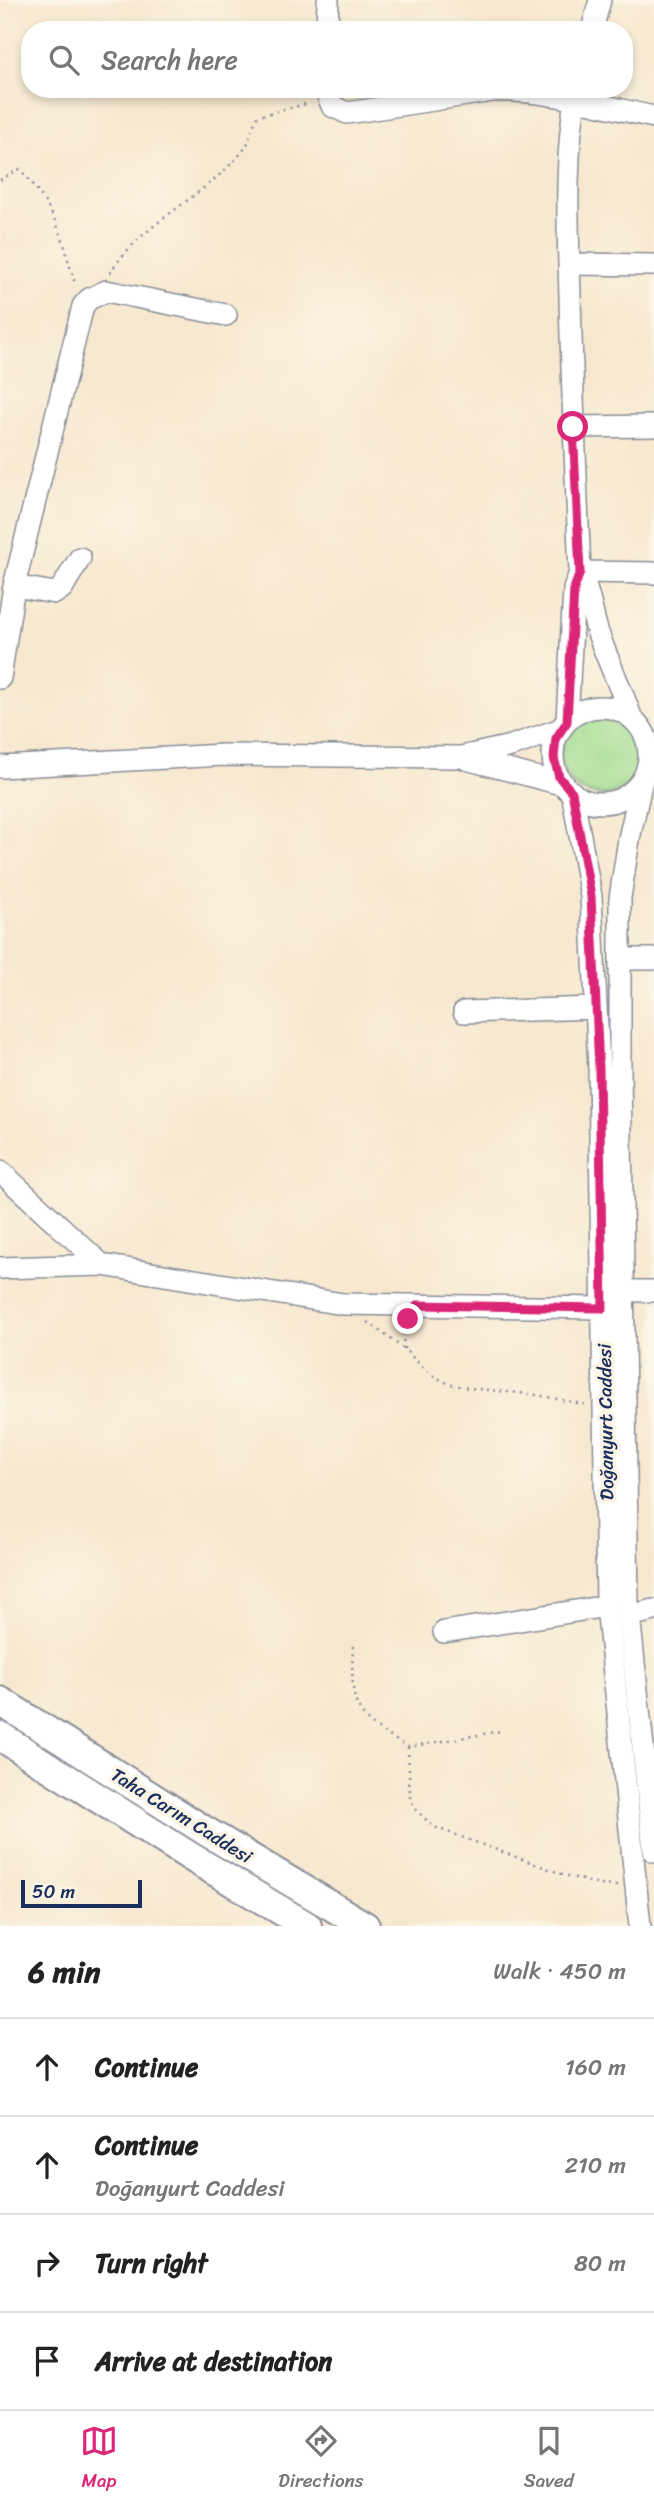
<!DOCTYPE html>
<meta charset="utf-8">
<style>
body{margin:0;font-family:Sriracha,sans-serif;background:#f2f2f2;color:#222}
.scale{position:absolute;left:21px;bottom:18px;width:121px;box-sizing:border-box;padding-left:7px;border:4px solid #1b2f5e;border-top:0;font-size:19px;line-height:24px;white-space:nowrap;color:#1b2f5e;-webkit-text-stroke:5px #fcf5e5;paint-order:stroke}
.stop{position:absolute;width:21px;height:21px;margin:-16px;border:5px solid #db2777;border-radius:50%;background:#fff}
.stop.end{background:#db2777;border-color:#fff;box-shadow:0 2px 7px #0008}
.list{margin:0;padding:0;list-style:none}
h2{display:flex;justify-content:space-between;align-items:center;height:91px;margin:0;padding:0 28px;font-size:30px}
h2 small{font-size:23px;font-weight:400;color:#767676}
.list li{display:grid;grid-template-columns:46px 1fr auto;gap:21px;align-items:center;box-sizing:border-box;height:98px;padding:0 28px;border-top:2px solid #e0e0e0}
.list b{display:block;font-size:26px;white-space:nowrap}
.list p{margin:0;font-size:23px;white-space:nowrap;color:#767676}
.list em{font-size:23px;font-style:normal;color:#767676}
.icon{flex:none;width:38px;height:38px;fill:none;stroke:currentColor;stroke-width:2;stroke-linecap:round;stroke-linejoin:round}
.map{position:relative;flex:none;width:654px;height:1926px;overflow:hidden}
.search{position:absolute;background:#fff;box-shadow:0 4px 10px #0003;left:21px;right:21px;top:21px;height:77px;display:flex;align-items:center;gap:18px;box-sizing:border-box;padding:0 24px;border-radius:28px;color:#767676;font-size:26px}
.sheet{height:483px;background:#fff}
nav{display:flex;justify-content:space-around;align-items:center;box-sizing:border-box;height:98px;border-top:2px solid #e0e0e0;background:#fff;font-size:19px;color:#767676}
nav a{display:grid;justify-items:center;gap:4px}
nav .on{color:#db2777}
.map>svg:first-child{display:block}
</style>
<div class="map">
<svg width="654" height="1926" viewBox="0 0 654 1926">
<rect width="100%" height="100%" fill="#fcf5e5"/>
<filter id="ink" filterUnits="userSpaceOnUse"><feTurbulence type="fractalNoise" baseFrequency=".0143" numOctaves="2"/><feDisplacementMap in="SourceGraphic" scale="14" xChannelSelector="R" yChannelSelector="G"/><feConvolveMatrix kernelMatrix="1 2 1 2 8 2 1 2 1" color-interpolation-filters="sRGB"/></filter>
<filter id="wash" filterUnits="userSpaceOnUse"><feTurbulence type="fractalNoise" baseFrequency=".00686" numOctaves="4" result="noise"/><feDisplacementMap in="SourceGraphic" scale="28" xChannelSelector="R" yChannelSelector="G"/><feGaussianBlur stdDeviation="1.57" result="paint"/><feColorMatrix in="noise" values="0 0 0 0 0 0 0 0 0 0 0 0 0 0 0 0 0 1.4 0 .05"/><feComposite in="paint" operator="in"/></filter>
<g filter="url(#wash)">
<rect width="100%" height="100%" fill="#f6e8cf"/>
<path fill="#a1dc8f" stroke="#5e8676" stroke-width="2" d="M561 755a40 40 0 1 1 80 0a40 40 0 1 1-80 0Z"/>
</g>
<g filter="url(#ink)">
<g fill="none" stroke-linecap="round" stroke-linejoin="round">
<g stroke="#888c96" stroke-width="24">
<path id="minor" d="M 327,30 L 328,0
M 592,30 L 600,0
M 325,89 L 332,106 L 347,113 L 493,91 C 550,89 599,106 654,117
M 569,264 L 654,265
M 574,427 L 654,426
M 580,572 C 589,591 591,610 597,630 C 607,659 621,688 631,717
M 580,572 L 654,573
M 14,586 L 55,593 L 62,588 L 80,558
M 0,678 L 14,586 L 83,306 L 89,299 L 106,291 L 226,315
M553 755a48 48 0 1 1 96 0a48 48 0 1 1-96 0Z
M 567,721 L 574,589 L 580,572 C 576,480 572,388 570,296 C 568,227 564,157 577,89
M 466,759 L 565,785
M 0,767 L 223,755 L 461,757 L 511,746 L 561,729
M 642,780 L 629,839 L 620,898 L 620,1068 L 628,1605 L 654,1851
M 572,792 L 591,896 L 599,1069 L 607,1606 L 640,1926
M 620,959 L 654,959
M 464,1012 L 596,1008
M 0,1171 L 102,1265
M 0,1268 L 102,1265 L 343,1304 L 603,1308
M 624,1291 L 654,1291
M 629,1616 L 654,1610
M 444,1632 L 607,1606"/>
</g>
<g stroke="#888c96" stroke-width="32">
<path id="major" d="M 0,1701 L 207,1832 L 365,1926
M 0,1736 L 191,1857 L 307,1926"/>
</g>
<path stroke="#888c96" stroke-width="2.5" stroke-dasharray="2 5" stroke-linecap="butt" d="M 0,180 L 20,169 C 38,189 52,211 62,237 C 67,253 70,270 76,286
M 110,273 C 143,221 204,198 243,151 C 251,141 251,127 258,116 L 310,103
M 368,1322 L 404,1349 L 430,1374 L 449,1384 L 469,1388 L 537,1395 L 587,1405
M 404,1349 L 403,1334 L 406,1325
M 353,1646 C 350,1709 354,1717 408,1747 L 501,1731
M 408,1747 L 410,1797 L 415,1809 L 434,1827 L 565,1875 L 600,1885 L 619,1886"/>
<use href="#minor" stroke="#fff" stroke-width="21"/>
<use href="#major" stroke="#fff" stroke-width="28"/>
</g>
</g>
<g fill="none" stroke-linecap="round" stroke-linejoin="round" filter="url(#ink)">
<path stroke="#db2777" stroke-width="9" d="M 408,1319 L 417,1305 L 603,1308 L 599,1069 L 591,896 L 572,792 L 559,777 L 554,758 L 556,738 L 567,722 L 574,589 L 580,572 L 573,427"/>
</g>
<g text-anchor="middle" stroke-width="7" stroke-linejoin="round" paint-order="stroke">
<g font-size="19" fill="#1b2f5e" stroke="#fcf5e5">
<text transform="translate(605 1422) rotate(-91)" y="7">Doğanyurt Caddesi</text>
<text transform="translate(182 1815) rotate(32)" y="7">Taha Carım Caddesi</text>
</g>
</g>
</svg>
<div class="scale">50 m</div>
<div class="stop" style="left:573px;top:427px"></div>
<div class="stop end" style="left:408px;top:1319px"></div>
<div class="search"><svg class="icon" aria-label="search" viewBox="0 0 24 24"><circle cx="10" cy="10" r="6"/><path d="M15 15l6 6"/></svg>Search here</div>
</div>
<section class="sheet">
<h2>6 min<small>Walk · 450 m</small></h2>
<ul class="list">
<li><svg class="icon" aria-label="ahead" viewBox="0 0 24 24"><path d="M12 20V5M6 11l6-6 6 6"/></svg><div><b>Continue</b></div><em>160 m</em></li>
<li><svg class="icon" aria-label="ahead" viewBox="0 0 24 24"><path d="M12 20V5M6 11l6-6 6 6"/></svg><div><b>Continue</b><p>Doğanyurt Caddesi</p></div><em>210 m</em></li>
<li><svg class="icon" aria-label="right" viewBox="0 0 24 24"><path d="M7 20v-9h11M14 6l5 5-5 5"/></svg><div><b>Turn right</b></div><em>80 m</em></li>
<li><svg class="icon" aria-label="arrive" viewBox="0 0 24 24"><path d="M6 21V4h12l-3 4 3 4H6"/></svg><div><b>Arrive at destination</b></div></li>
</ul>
</section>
<nav>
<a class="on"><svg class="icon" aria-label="map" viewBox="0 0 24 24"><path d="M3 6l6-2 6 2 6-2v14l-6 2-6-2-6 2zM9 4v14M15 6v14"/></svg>Map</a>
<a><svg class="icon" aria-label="directions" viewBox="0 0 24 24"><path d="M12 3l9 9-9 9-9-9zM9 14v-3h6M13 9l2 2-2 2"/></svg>Directions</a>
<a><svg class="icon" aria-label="saved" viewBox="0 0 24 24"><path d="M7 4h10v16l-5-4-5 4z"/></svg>Saved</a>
</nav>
